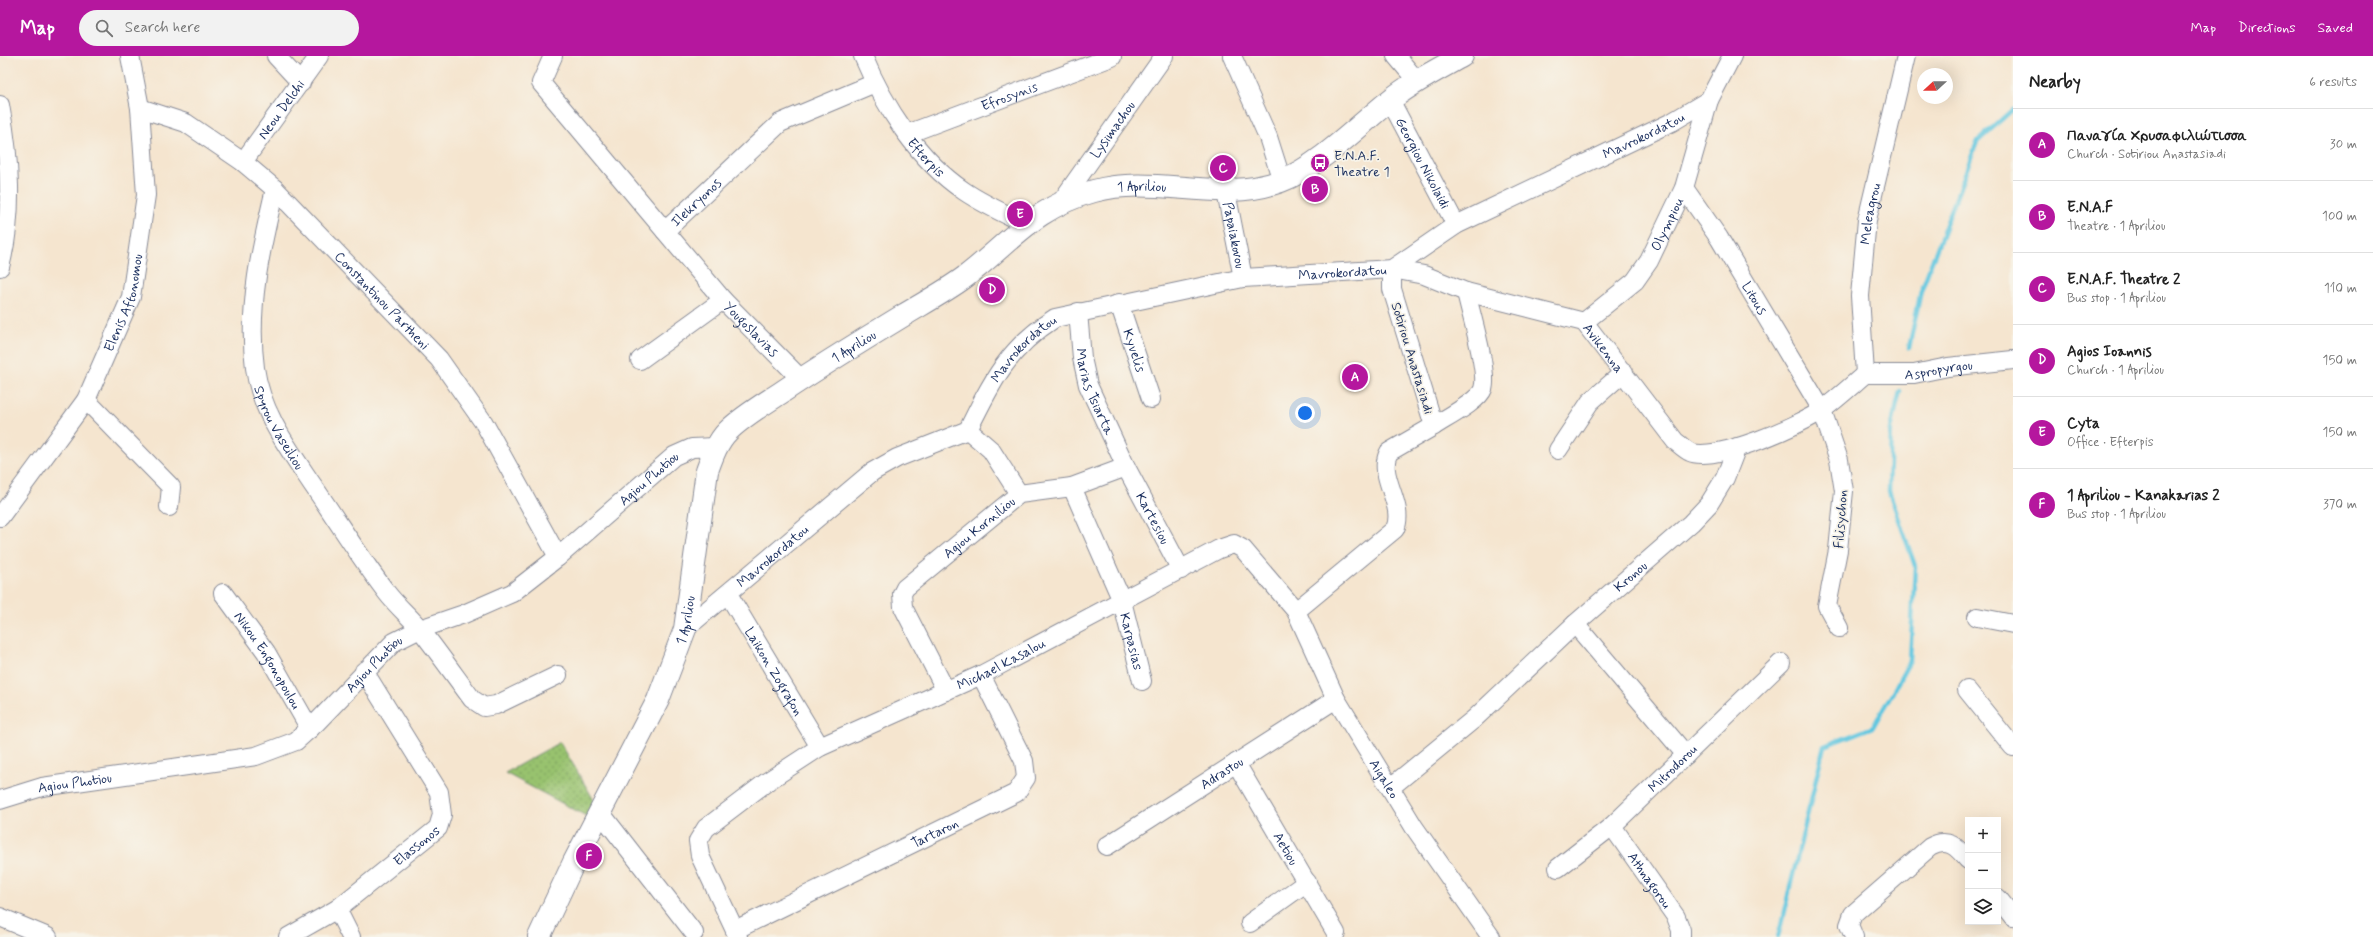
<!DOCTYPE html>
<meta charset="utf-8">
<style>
body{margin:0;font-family:Mynerve,sans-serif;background:#f2f2f2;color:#222}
.controls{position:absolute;right:12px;bottom:12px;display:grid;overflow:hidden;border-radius:0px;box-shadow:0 4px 16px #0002}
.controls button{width:36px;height:36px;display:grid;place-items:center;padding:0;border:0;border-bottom:1px solid #e0e0e0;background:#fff;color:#222;font:20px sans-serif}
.compass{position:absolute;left:1917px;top:12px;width:36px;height:36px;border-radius:50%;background:#fff;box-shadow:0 4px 16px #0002;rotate:249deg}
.you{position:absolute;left:1305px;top:357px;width:14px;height:14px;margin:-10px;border:3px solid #fff;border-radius:50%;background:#1a73e8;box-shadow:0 0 0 6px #1a73e833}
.badge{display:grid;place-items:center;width:26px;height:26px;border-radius:50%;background:#b5179e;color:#fff;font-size:13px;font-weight:700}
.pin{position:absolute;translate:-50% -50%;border:2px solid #fff;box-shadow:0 1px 4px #0006}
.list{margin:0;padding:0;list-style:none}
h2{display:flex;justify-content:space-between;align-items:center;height:52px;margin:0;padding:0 16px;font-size:17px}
h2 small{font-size:13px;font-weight:400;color:#767676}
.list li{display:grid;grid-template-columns:26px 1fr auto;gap:12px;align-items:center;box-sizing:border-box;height:72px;padding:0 16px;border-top:1px solid #e0e0e0}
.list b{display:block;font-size:15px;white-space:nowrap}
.list p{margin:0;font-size:13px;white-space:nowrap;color:#767676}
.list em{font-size:13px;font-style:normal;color:#767676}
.icon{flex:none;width:22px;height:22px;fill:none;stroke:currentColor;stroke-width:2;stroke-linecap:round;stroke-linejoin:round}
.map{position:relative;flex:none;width:2013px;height:881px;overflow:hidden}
header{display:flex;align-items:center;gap:24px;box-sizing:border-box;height:56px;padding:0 20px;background:#b5179e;color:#fff}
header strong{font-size:19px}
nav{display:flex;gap:22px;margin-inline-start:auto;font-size:14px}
.search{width:280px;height:36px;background:#f2f2f2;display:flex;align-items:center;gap:10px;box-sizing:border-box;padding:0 14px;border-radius:22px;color:#767676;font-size:15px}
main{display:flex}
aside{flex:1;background:#fff}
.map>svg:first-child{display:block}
</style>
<header>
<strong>Map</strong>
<div class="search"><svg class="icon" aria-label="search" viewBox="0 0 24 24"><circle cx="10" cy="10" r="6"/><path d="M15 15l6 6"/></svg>Search here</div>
<nav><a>Map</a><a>Directions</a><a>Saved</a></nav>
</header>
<main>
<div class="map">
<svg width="2013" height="881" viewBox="0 0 2013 881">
<defs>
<pattern id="park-dots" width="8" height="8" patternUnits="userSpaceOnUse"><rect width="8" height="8" fill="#98c26e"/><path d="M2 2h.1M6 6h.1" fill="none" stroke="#7b9e5e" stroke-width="1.8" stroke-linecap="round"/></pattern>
</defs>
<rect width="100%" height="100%" fill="#f7f3e8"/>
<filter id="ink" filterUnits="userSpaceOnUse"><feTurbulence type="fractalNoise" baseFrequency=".025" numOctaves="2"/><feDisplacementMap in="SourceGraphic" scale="8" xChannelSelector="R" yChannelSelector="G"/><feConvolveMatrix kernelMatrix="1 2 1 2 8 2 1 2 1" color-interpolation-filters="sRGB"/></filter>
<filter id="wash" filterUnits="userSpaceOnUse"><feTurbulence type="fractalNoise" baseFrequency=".012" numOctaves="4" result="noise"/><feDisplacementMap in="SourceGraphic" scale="16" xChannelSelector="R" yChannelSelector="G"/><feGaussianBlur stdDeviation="0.9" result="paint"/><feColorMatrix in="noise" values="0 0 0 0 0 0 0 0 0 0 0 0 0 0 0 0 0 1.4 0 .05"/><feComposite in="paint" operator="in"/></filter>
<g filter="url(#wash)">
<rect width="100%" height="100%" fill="#f5e5cf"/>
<path fill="url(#park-dots)" stroke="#5a7866" d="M 560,686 L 598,751 L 590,762 L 505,717 Z"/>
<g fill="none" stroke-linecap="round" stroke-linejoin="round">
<path stroke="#62c7e0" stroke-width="4.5" d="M 1909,292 L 1921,235 L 1977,86 L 2013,53
M 1778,881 L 1824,690 L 1873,671 L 1910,605 L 1915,510 L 1889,435 L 1891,373 L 1900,335"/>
</g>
</g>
<g filter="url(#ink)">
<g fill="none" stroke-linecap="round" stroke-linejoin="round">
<g stroke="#888a96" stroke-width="20">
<g id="minor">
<path d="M 276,0 L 301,27"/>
<path id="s1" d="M 553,0 L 541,27 L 665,175 L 780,67 L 875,27"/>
<path id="s2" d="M 863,0 C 884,50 918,104 964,135 C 983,148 1005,158 1026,168"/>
<path d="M 1232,0 L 1268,81 L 1282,125"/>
<path d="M 1396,0 L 1417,25"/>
<path id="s3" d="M 1390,44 L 1456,169"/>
<path d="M 0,49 C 10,103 14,157 0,211"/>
<path id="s4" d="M 140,52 L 186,67 L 243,106 L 275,133 L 439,303 L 484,367 L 558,501"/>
<path id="s5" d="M 907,78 L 1112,1"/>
<path id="s6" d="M 243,106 L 319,0"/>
<path id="s7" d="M 1684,132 L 1719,182 L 1822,354 L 1839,404 L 1844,435 L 1838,494 L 1827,550 L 1839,572"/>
<path id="s8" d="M 275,133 C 261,192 247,251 255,312 C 261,356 288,392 312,428 C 337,464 360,502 387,537 C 397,550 410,561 420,573 C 438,596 455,620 472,643 L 484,651 L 496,649 L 558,619"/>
<path id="s9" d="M 1226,136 L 1243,222"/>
<path id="s10" d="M 1061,146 L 1164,0"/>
<path d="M 665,175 L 723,244"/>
<path id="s11" d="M 1392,213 L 1424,219 L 1466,236 L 1584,266 L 1675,385 C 1679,388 1685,394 1690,396 C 1714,407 1801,369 1822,354 C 1837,343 1851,330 1865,318"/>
<path id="s12" d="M 1119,247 L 1151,343"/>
<path id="s13" d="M 1078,256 L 1082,302 L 1088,329 L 1126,411 L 1181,514"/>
<path id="s14" d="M 1584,266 L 1635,225 L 1649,205 L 1684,132 L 1709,44"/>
<path id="s15" d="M 640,304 L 723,244 L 801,323"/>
<path id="s16" d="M 1865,318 L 1860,240 L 1867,164 L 1906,0"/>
<path id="s17" d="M 1865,318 L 1914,318 L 1948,311 L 2013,304"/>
<path d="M 86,344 L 171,431 L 169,451"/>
<path d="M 1434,370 C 1446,362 1479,345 1483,333 C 1489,317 1470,255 1466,236"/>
<path d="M 968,374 L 991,394 L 1019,438"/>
<path d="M 1558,394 L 1590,346 L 1624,316"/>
<path id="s18" d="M 1072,431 L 1122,545 L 1142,625"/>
<path id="s19" d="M 0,461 L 86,344 L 131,241 L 146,139 L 140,52 L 130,0"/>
<path id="s20" d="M 223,537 L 266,596 L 310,673"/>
<path id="s21" d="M 728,538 L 820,691"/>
<path d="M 1296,555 L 1395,473 C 1406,448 1376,420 1389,396 L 1434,370 L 1392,233 L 1392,213"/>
<path d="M 1977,561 L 2013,568"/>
<path d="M 1575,568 L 1686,699"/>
<path id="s22" d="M 685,573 L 872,416 L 897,402 L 968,374 C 992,325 1008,292 1055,262 L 1243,222 L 1392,213 L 1456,169 L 1672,66 L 1709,44 L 1732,0"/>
<path d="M 1967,634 L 2013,691"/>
<path id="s23" d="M 946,635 L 903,551 L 902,538 L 905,532 L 1019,438 L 1072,431 L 1126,411"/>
<path id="s24" d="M 1236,707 L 1336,877"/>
<path id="s25" d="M 1391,731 L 1474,663 L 1575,568 L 1691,467 L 1709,448 L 1725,422 L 1737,391"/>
<path id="s26" d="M 0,744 L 42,731 L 256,700 L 296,685 L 317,666 L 394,586 L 420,573 L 464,558 L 512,537 L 558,501 L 674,400 L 692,392 L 716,391"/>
<path d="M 600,756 L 694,877"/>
<path id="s27" d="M 1612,770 L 1676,861 L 1681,874 L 1681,881"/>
<path id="s28" d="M 1107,790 L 1336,643"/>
<path id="s29" d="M 1558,812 L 1612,770 L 1781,607"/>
<path d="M 1998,842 L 2013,861"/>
<path d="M 337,853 L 351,881"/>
<path d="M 0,861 L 48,881"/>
<path d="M 1250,867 L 1307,826"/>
<path id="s30" d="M 735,874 L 1016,737 L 1026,722 L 1024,705 L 981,619"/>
<path id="s31" d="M 288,881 L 337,853 L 438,772 L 442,759 L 439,736 L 364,615"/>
<path id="s32" d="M 738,881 L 700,800 L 698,785 L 706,772 L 768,725 L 820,691 L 981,619 L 1219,493 L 1234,488 L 1243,493 L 1296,555 L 1336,643 L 1414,771 L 1491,881"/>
<path d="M 1854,881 L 1849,869 L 1853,858 L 1930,791 C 1948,781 1957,791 1968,804"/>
</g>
</g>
<g stroke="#888a96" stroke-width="24">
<g id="major">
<path id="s33" d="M 539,881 L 574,806 L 658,644 L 685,573 L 707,415 C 712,401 717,386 728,375 C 743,360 764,348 782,336 C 822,309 863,284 904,259 C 924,247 946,235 965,221 C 1011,186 1034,151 1094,135 C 1156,118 1219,148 1281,125 C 1318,111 1358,70 1389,45 C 1411,27 1437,14 1462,0"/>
</g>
</g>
<use href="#minor" stroke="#fff" stroke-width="18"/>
<use href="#major" stroke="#fff" stroke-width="22"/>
</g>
</g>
<defs>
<g id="bus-disc" transform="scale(1)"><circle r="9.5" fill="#b5179e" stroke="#f7f3e8"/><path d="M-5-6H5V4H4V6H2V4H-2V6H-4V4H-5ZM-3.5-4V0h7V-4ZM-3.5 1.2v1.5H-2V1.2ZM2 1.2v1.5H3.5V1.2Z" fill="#fff"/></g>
</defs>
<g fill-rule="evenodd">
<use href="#bus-disc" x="1320" y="107"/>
</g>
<g text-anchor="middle" stroke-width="3.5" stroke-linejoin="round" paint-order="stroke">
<g font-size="14" fill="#1b2f5e" stroke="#f7f3e8">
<text dy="5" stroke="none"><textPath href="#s5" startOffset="109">Efrosynis</textPath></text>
<text dy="5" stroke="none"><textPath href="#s6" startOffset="65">Neou Delchi</textPath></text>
<text dy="5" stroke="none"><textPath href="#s10" startOffset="89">Lysimachou</textPath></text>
<text dy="5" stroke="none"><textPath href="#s22" startOffset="1120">Mavrokordatou</textPath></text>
<text dy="5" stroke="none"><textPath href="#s2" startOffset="120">Efterpis</textPath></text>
<text dy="5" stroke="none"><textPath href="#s3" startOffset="71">Georgiou Nikolaidi</textPath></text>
<text dy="5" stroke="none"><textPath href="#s33" startOffset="1034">1 Apriliou</textPath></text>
<text dy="5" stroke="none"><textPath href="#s1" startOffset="265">Ilekryonos</textPath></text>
<text dy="5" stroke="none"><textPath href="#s16" startOffset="161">Meleagrou</textPath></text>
<text dy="5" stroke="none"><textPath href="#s14" startOffset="131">Olympiou</textPath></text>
<text dy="5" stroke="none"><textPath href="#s9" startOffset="44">Papaiakovou</textPath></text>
<text dy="5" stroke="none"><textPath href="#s22" startOffset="785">Mavrokordatou</textPath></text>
<text dy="5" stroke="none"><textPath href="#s7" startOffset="131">Litous</textPath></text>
<text dy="5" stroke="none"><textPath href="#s4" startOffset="314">Constantinou Partheni</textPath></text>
<text dy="5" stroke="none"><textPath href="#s19" startOffset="250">Elenis Aftonomou</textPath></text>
<text dy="5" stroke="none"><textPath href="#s15" startOffset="143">Yougoslavias</textPath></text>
<text dy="5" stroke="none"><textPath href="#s33" startOffset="698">1 Apriliou</textPath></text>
<text dy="5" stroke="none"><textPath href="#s11" startOffset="232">Avikenna</textPath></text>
<text dy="5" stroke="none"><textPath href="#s22" startOffset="449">Mavrokordatou</textPath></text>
<text dy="5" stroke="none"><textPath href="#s12" startOffset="50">Kyvelis</textPath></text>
<text transform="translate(1413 302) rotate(73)" y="5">Sotiriou Anastasiadi</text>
<text dy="5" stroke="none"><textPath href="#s17" startOffset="74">Aspropyrgou</textPath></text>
<text dy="5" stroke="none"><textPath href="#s13" startOffset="82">Marias Tsiarta</textPath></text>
<text dy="5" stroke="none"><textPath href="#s8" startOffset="246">Spyrou Vaseiliou</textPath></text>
<text dy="5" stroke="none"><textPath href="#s26" startOffset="749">Agiou Photiou</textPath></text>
<text dy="5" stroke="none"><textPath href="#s13" startOffset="222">Kartesiou</textPath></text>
<text transform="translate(1840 463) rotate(-86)" y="5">Filisychon</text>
<text dy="5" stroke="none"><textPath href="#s23" startOffset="210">Agiou Korniliou</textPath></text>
<text dy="5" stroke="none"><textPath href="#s22" startOffset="114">Mavrokordatou</textPath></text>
<text dy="5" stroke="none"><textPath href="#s25" startOffset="319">Kronou</textPath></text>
<text dy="5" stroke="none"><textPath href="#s33" startOffset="350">1 Apriliou</textPath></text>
<text dy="5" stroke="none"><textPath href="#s18" startOffset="166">Karpasias</textPath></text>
<text dy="5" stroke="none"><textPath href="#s20" startOffset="81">Nikou Engonopoulou</textPath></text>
<text dy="5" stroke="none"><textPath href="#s32" startOffset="459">Michael Kasalou</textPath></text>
<text dy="5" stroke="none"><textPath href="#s26" startOffset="413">Agiou Photiou</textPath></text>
<text dy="5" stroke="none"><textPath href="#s21" startOffset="90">Laikon Zografon</textPath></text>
<text dy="5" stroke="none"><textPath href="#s29" startOffset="152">Mitrodorou</textPath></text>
<text dy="5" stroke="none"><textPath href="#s28" startOffset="136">Adrastou</textPath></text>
<text dy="5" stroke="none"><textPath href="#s32" startOffset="1003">Aigaleo</textPath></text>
<text dy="5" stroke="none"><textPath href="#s26" startOffset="77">Agiou Photiou</textPath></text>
<text dy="5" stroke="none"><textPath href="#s30" startOffset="222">Tartaron</textPath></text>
<text dy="5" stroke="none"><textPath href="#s31" startOffset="158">Elassonos</textPath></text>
<text dy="5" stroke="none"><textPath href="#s24" startOffset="99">Aetiou</textPath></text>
<text dy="5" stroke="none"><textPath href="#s27" startOffset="66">Athnagorou</textPath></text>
</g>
<g font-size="14" fill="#1b2f5e" stroke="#f7f3e8" text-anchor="start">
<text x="1334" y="104">E.N.A.F.<tspan x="1334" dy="16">Theatre 1</tspan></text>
</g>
</g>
</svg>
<div class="controls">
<button>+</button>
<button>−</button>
<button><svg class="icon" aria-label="layers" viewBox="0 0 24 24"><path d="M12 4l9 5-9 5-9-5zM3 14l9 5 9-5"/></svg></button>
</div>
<svg class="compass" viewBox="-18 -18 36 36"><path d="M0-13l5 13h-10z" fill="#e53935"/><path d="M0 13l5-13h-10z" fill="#767676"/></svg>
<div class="you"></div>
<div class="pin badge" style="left:1355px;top:321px">A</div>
<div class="pin badge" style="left:1315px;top:133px">B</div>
<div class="pin badge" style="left:1223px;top:112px">C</div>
<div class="pin badge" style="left:992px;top:234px">D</div>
<div class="pin badge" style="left:1020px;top:158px">E</div>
<div class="pin badge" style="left:589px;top:800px">F</div>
</div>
<aside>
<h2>Nearby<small>6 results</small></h2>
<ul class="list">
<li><span class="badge">A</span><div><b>Παναγία Χρυσαφιλιώτισσα</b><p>Church · Sotiriou Anastasiadi</p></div><em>30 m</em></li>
<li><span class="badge">B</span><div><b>E.N.A.F</b><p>Theatre · 1 Apriliou</p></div><em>100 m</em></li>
<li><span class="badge">C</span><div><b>E.N.A.F. Theatre 2</b><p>Bus stop · 1 Apriliou</p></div><em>110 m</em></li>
<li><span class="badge">D</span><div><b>Agios Ioannis</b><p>Church · 1 Apriliou</p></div><em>150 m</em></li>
<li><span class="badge">E</span><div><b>Cyta</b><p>Office · Efterpis</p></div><em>150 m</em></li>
<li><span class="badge">F</span><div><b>1 Apriliou - Kanakarias 2</b><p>Bus stop · 1 Apriliou</p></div><em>370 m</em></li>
</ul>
</aside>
</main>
